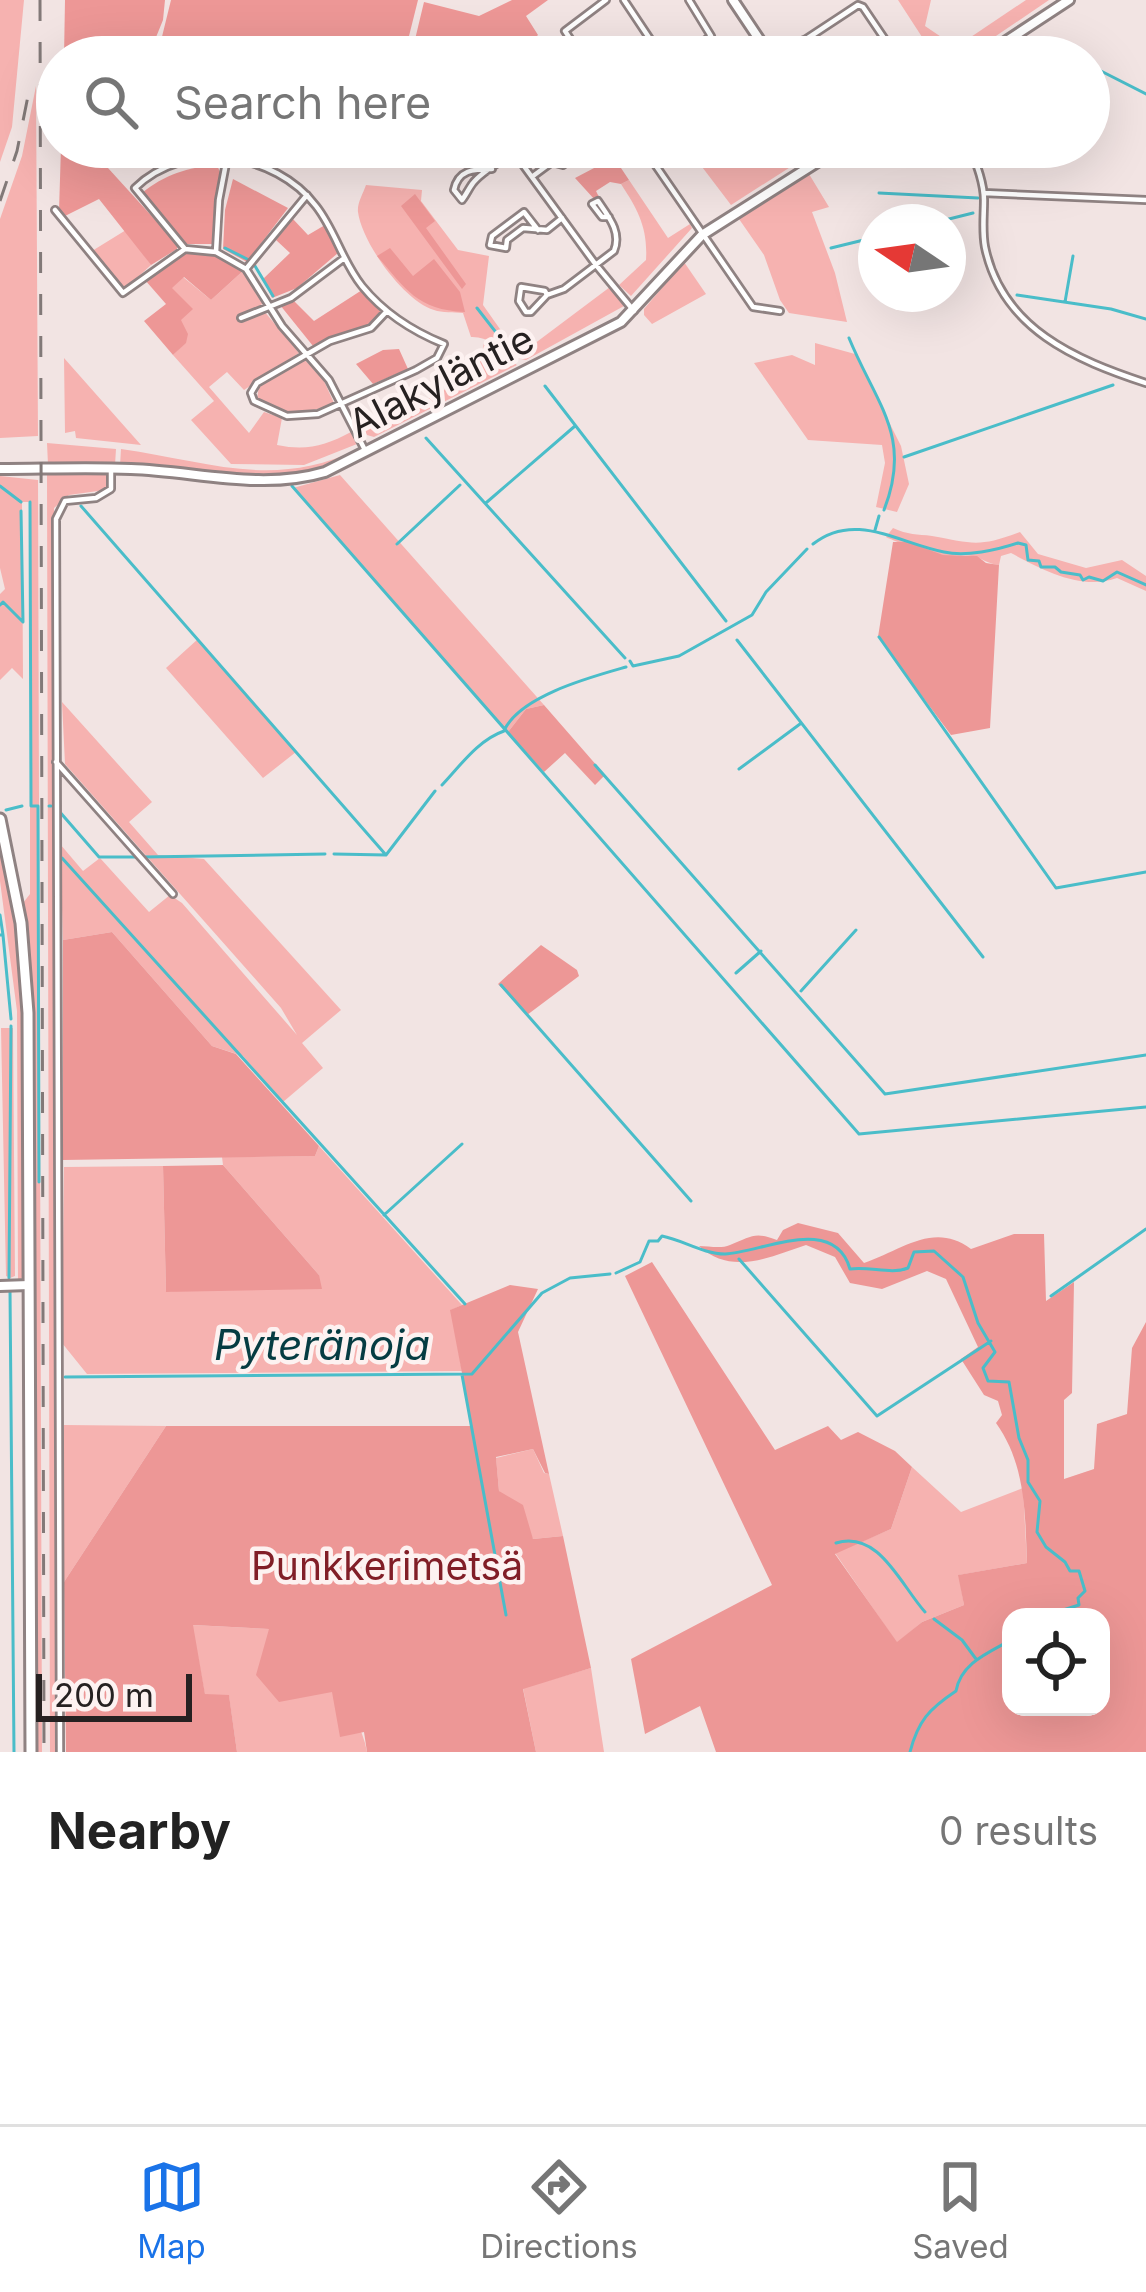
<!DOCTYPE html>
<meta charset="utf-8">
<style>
body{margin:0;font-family:Inter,sans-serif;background:#f6f6f6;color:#222}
.controls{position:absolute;right:36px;bottom:36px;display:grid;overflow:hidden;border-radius:24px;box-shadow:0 12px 48px #0002}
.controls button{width:108px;height:108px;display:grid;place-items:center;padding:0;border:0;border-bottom:3px solid #e0e0e0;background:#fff;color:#222;font:60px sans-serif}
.compass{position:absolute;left:858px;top:204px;width:108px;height:108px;border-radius:50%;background:#fff;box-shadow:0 12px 48px #0002;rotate:283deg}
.scale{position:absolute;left:36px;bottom:30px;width:156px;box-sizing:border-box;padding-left:12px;border:6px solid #262121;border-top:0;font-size:33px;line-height:42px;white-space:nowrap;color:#262121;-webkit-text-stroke:9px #fdf2f1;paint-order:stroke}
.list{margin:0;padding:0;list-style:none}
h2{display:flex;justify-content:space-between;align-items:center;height:156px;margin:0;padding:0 48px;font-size:51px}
h2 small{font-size:39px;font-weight:400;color:#767676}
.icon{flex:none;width:66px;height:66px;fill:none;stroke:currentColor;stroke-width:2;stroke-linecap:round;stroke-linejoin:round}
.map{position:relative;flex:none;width:1146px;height:1752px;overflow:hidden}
.search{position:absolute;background:#fff;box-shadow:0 12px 48px #0002;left:36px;right:36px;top:36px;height:132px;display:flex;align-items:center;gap:30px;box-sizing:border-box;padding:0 42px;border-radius:66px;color:#767676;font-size:45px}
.sheet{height:372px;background:#fff}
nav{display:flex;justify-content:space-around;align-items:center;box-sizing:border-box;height:168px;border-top:3px solid #e0e0e0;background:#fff;font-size:33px;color:#767676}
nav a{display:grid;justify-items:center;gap:6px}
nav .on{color:#1a73e8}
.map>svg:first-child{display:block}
</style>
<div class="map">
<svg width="1146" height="1752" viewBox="0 0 1146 1752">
<rect width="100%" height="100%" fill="#f2e4e3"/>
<path fill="#f6b2b0" d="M 0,0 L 24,0 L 12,127 L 0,162 Z
M 898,0 L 931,0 L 925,26 L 956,47 L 1026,0 L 1049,0 L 965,57 L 935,57 Z
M 36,86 L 38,436 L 0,438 L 0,219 L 22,156 Z
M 704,147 L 819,147 L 820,148 L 731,205 L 693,155 Z
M 809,174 L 829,207 L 812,212 L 835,273 L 847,322 L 789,313 L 780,300 L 764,255 L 739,219 Z
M 629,180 L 668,238 L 690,224 L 692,228 L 631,296 L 619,285 L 646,260 C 648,228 638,210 621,184 Z
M 366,185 L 422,190 L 421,201 L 458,250 L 489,256 L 483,305 L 512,346 L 530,347 L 610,287 L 624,306 L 526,360 C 506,357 494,336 471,337 L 463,313 C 454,312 442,313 434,310 C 404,301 362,243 358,212 C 357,203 363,194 366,185 Z
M 126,230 L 151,265 L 126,288 L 120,286 L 92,251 Z
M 684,262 L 706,294 L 652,324 L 644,315 L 644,309 Z
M 244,270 L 264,303 L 242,316 L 264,311 L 299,353 L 244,390 L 227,372 L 209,387 L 249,433 L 264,412 L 282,418 L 277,445 C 306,451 325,446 351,432 L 357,444 L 304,465 L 231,464 L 191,420 L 214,401 L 173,355 L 186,342 L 171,288 L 183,277 L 211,300 Z
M 484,343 L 517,365 L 374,437 L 367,435 L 364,429 C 398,412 478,386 484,343 Z
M 815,343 L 855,354 L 901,446 L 909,484 L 897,512 L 876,507 L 885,463 L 882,445 L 808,440 L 754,363 L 792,355 L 815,365 Z
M 64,358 L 141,445 L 76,438 L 75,431 L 65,433 Z
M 305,360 L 324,381 L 334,403 C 305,416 284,415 257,399 L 259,386 Z
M 47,443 L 116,449 L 115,465 L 48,465 Z
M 121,449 C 207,461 274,490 358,449 C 321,497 175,467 120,466 Z
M 105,472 L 109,478 L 105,490 L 69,495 L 54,508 L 56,1752 L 50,1752 L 47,475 Z
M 340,475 L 544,705 L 526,709 L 508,732 L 293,488 Z
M 0,476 L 38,480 L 42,1752 L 35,1752 L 36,1239 L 32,1215 L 32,989 L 23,903 L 30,894 L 30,502 L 22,502 L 23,679 L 12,668 L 0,680 L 0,594 L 5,589 L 0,568 Z
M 893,528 C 908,535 917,534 932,536 C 972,543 978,548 1020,532 L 1038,554 L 1086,568 L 1122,560 L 1146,576 L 1146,591 L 1117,578 C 1082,591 1043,570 1011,553 L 1001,556 L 999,565 C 988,564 982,558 972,556 C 962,554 952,557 942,555 C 928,552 898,543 886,537 Z
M 198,639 L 296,752 L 263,778 L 166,668 Z
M 62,702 L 152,802 L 129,822 L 158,855 L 204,859 L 341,1010 L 302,1043 L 323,1068 L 283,1102 L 243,1056 L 212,1046 L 112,932 L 63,940 L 60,844 L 83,871 L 100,858 L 149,912 L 170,895 L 182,903 L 297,1035 L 281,1008 L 65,764 Z
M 0,842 L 17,926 L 23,990 L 26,1273 L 18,1282 L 17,1011 L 0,881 Z
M 1,1028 L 13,1028 L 15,1276 L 10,1278 L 6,1276 Z
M 319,1146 L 462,1305 L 451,1310 L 462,1371 L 87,1374 L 62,1343 L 64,1167 L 163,1166 L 166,1292 L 319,1275 L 223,1165 L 222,1157 L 315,1156 Z
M 64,1425 L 166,1426 L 64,1582 Z
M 533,1449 L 544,1473 L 549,1474 L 563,1536 L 533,1539 L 499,1491 L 496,1458 Z
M 912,1467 L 961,1512 L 1023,1488 L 1027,1563 L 959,1575 L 964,1605 L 922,1622 L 897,1643 L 835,1553 L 891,1529 Z
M 192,1625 L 269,1629 C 303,1663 360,1703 367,1752 L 237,1752 L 229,1696 L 205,1695 Z
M 591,1668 L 604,1752 L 536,1752 L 523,1688 Z"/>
<path fill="#ed9796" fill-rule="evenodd" d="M 65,0 L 165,0 L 163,20 L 148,57 L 64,57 Z
M 171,0 L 418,0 L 407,44 L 388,57 L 157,57 Z
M 512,0 L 548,0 L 526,16 L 538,35 L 533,40 L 473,44 L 460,57 L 428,57 L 412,52 L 424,2 L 479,16 Z
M 61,147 L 128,147 L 108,168 L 178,245 L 177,249 L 151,265 L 99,199 L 63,217 L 59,211 Z
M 594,147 L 607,147 L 629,180 L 621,184 L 610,182 L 596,191 L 599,197 L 595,200 L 575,178 L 596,167 L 600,154 Z
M 217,165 L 220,172 L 212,244 L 187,244 L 142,193 C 164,175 188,167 217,165 Z
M 233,179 L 288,208 L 247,262 L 223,249 L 225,210 Z
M 415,194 L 435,221 L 426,228 L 466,284 L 462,289 L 401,206 Z
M 292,218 L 308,235 L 325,225 L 338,253 L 297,288 L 272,298 L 263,279 L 290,253 L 276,240 Z
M 390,248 L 413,276 L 434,259 L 460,292 L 465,312 C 417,310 406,289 377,256 Z
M 186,252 L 217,256 L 244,270 L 211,300 L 184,277 L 172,288 L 193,309 L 181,320 L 188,334 L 186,343 L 173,355 L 144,321 L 166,304 L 145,280 Z
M 362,290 L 381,312 L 366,326 L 313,346 L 280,305 L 293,300 L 314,321 Z
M 399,349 L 408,369 L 373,384 L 356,364 L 383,350 Z
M 893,542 L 908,542 L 943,555 L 977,556 L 986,563 L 999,565 L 990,728 L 951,735 L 878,637 Z
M 544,705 L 605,775 L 595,785 L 565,753 L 544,772 L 508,732 L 526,709 Z
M 112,932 L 212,1046 L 236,1054 L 319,1146 L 315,1156 L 63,1160 L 63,940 Z
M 541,945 L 577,970 L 579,976 L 527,1015 L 498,984 Z
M 223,1165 L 319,1275 L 322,1289 L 166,1292 L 163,1166 Z
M 798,1223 L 838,1233 L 864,1263 C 902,1250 934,1221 971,1249 L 1014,1234 L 1044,1234 L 1046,1301 L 1074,1282 L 1072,1393 L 1064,1400 L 1064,1479 L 1094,1469 L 1097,1424 L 1127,1414 L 1132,1348 L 1146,1322 L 1146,1752 L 716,1752 L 700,1706 L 645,1734 L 631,1659 L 772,1585 L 625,1276 L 652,1262 L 775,1450 L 828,1426 L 841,1440 L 858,1432 L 895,1451 L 912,1467 L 891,1529 L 835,1554 L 897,1642 L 922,1622 L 964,1605 L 958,1575 L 1027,1563 C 1025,1513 1026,1465 996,1423 L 1002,1415 L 998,1401 L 984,1395 L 961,1359 L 978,1347 L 946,1279 L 927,1271 L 882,1289 L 850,1283 L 835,1257 L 806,1245 C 770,1257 731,1276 699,1246 C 709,1246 721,1249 730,1245 C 751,1237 754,1231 777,1240 L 783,1230 ZM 1101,1617 L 1101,1707 L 1011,1707 L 1011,1617 Z
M 510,1285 L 538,1289 L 518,1332 L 549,1474 L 545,1473 L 533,1449 L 496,1457 L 499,1491 L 523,1505 L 533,1539 L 563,1536 L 591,1668 L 523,1689 L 536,1752 L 367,1752 L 364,1732 L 340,1737 L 332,1692 L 279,1702 L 256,1675 L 269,1629 L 193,1625 L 205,1694 L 229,1695 L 237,1752 L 66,1752 L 64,1582 L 166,1426 L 472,1426 L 450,1310 Z"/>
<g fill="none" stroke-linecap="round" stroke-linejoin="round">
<path stroke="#4abdc9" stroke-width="3" d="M 1095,68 L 1146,94
M 222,151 L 222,147
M 879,193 L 978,198
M 937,222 L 973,213
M 225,248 L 249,260
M 831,248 L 876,237
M 255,266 L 273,296
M 1017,295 L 1111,309 L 1146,319
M 1065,302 L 1073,256
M 477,308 L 512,353
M 849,338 C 876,404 913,436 884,510
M 545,386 L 726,621
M 426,438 L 625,658
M 904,457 L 1113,385
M 0,486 L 21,502
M 292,486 L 859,1134 L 1146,1107
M 30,502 L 31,806 L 38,806 L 39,1182
M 487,502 L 575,426
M 81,506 L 386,855
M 875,530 L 879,516
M 397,544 L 460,485
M 813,544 C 855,511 898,543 944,552 C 966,557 997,550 1018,543 L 1026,545 L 1028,560 L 1039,561 L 1041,567 L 1055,567 L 1061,572 L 1080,575 L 1083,580 L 1089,577 L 1103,581 L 1117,572 L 1146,585
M 0,605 L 3,602 L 23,622 L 21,511
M 879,637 L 1056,888 L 1146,872
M 737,640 L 983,957
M 630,661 L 633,666 L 679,656 L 752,615 L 766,592 L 807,549
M 595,765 L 885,1094 L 1146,1055
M 739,769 L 800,724
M 442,785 C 460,766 478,740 504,731 C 519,696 591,677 626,667
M 49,806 L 51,806
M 6,810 L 22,806
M 59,811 L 99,857 L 139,857
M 334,854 L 386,855 L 435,791
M 143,857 L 325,854
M 62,858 L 465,1304
M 0,915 L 3,935 L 0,935
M 3,935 L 11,1019
M 736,973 L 761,951
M 501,985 L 691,1201
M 801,991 L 856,930
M 384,1215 L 462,1144
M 739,1259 L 877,1416 L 991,1341
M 616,1273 L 640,1262 L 649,1241 L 658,1241 L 662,1236 C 683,1240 703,1254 725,1254 C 763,1252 834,1214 850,1269 C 870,1266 891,1275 908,1268 L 914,1252 L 934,1251 L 963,1277 L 978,1323 L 995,1352 L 983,1368 L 988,1381 L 1009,1382 L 1019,1438 L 1028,1460 L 1028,1482 L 1040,1501 L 1037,1532 L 1046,1547 L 1065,1562 L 1070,1571 L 1079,1571 L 1085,1591 L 1078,1598 L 1079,1605 L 1041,1617
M 9,1278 L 11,1026
M 10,1290 L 14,1752
M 1051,1296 L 1146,1229
M 462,1375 L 506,1615
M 65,1377 L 472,1374 L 542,1293 L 570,1278 L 610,1274
M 836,1543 C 879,1530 900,1584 925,1612
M 934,1619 L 962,1640 L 976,1659
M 910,1752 C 918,1721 929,1709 956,1691 C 961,1663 988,1653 1011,1640"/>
<g stroke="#8f8282" stroke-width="10">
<path id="minor" d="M 624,0 L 662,57
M 804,40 L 817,57
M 582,57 L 565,31 L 606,0
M 683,57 L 711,36 L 689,0
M 779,57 L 858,5 L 863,7 L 888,44 L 886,51 L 877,57
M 387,147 L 397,155 L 409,147
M 510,147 L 596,265 L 634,311
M 643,147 L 753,307 L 780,311
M 970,147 C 976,163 984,183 984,200 C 984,216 982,231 985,247 C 1002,329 1076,360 1146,383
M 552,162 L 559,147
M 492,169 C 473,169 458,170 454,190 L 462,200 C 466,195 469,188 473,183 C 482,171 502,161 514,152
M 533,176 L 552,162 L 563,165 L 569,160 L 562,147
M 984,193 L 1146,200
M 55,210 L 123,293 L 185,249 L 216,252 L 246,269 L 282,326 L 329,380 L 366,452
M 538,230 L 524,212 L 492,236 L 490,245 L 506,248 L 507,240 L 523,228 L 547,230 L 562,218
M 185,249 L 135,188 C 185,139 275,152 316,206 C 335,230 342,261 362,286 C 384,313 412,331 444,344 L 437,358 L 416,370 L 318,414 L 287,416 L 254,401 L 251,393 L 257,383 L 330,341 L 371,328 L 387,311
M 216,252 L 219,200 L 227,158
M 246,269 L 307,195
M 547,295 L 545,291 L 521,287 L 519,301 L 526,312 L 531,312 L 547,295 L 564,289 L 614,251 C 622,232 608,216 598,201 L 592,204 L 602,217 L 609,217
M 241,318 L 291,298 L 343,259
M 56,762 L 173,894
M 60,1752 L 56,519 L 65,501 L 96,498 L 111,489 L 111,471"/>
</g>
<g stroke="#8f8282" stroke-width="14">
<path id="tertiary" d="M 733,0 L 771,57
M 982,57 L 1069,0
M 0,469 C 43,469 87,467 131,469 C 195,471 261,491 325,472 L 621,322 L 702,235 L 841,147
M 0,1286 L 29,1285"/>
</g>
<g stroke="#8f8282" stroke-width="15">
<path id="secondary" d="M 0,819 L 21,923 L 28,1013 L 31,1752"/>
</g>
<use href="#minor" stroke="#fff" stroke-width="4.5"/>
<use href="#tertiary" stroke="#fff" stroke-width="8"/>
<use href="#secondary" stroke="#fff" stroke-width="9"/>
<path stroke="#827978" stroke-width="3" stroke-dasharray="21 21" stroke-linecap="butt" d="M 40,0 L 44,1752
M 0,201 L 17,151 L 28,96"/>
</g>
<g text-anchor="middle" stroke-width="9" stroke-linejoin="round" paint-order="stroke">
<g font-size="39" fill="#262121" stroke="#fdf2f1">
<text transform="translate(441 381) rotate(-27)" y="14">Alakyläntie</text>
</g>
<g font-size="39" fill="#811e27" stroke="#fdf2f1">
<text x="387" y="1580">Punkkerimetsä</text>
</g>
<g font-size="42" font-style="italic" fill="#053c42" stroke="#fdf2f1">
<text x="322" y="1360">Pyteränoja</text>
</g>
</g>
</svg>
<div class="controls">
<button><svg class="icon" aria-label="locate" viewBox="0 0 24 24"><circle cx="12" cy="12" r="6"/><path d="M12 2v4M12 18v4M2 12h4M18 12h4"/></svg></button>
</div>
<svg class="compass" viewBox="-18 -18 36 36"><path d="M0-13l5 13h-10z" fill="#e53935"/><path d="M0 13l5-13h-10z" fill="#767676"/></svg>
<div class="scale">200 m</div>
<div class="search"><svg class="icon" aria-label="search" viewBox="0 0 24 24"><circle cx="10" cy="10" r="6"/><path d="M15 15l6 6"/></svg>Search here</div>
</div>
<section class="sheet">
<h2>Nearby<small>0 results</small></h2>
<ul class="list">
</ul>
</section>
<nav>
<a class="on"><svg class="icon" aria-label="map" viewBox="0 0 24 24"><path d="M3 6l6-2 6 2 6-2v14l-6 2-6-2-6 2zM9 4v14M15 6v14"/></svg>Map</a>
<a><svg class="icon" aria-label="directions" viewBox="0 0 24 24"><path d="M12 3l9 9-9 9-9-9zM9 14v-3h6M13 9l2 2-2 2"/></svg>Directions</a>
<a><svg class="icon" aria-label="saved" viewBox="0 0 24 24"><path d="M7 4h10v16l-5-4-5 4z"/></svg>Saved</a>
</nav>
